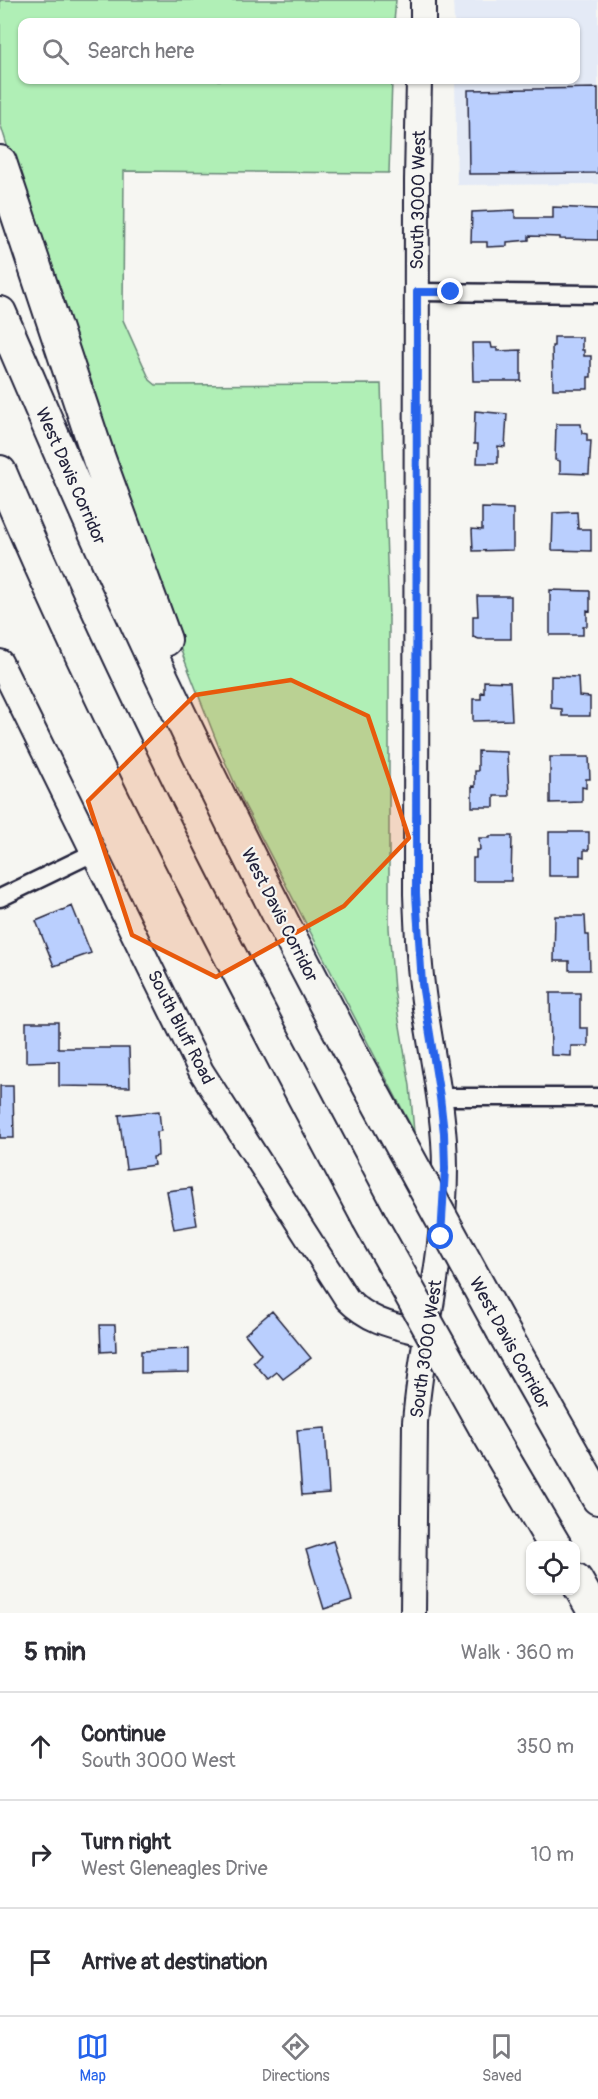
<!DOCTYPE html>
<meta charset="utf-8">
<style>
body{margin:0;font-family:Pangolin,sans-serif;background:#f2f2f3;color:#2b2b33}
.controls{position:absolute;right:18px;bottom:18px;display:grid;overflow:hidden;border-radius:12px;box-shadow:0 2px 4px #0004}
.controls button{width:54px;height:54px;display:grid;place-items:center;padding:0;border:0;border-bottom:2px solid #e1e1e2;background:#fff;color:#2b2b33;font:30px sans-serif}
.stop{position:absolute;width:18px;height:18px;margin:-14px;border:4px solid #2563eb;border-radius:50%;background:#fff}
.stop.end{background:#2563eb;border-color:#fff;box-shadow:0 2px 6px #0008}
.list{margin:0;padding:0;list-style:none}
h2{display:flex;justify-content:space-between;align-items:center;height:78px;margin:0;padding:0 24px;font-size:26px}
h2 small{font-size:20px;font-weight:400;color:#7c7c81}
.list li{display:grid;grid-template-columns:39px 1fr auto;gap:18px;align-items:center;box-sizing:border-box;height:108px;padding:0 24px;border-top:2px solid #e1e1e2}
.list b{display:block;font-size:22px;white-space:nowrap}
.list p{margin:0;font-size:20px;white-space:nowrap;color:#7c7c81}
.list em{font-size:20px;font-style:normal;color:#7c7c81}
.icon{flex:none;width:33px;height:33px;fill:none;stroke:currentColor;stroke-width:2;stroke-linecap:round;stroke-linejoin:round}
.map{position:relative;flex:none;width:598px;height:1613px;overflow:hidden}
.search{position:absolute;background:#fff;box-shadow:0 2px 4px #0004;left:18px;right:18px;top:18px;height:66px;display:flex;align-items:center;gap:15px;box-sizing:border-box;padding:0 21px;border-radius:12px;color:#7c7c81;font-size:22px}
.sheet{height:402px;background:#fff}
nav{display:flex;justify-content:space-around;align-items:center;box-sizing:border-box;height:84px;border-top:2px solid #e1e1e2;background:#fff;font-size:16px;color:#7c7c81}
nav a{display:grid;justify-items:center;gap:3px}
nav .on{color:#2563eb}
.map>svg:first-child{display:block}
</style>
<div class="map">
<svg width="598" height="1613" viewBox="0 0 598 1613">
<rect width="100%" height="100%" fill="#f6f6f2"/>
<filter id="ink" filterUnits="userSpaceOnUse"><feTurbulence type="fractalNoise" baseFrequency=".0167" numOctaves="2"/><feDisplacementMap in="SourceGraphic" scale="12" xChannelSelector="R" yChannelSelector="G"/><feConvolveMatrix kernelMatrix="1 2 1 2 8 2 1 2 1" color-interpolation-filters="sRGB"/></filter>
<g filter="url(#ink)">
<path fill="#e4eaf6" d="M 453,0 L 598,0 L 598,184 L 457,185 L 455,80 L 576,80 L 576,22 L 454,22 Z"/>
<path fill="#b0efb6" stroke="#698878" stroke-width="1.5" d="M 0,0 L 396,0 L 394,22 L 22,22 L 22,80 L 392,80 L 389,173 L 124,171 L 123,314 L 123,320 L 150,380 L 156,385 L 381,384 L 389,619 L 389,928 L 394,990 L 410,1086 L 414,1132 L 244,804 L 222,755 L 183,656 L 19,183 L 0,123 Z"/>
<path fill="#bacffe" stroke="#22223b" stroke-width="1.5" d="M 598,88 L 598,173 L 469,174 L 468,90 Z
M 553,207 L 598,209 L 598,240 L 560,239 L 560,237 L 529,236 L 529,240 L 507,242 L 507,246 L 487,247 L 487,242 L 471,242 L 472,212 L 515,210 L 515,218 L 553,218 Z
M 554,337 L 582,337 L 582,350 L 584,350 L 584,356 L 591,356 L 591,377 L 588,377 L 588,389 L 553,389 L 552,346 L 554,346 Z
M 472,343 L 491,343 L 492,348 L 497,348 L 497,351 L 521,350 L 521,381 L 473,381 Z
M 475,411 L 507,414 L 505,447 L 498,446 L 498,463 L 477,463 L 478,444 L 474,444 Z
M 556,424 L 581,424 L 582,433 L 587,434 L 587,441 L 591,441 L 589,474 L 560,473 L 560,461 L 555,460 Z
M 482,508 L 513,509 L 513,550 L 473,551 L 472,529 L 482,530 Z
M 577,512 L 578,529 L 591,529 L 591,551 L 552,550 L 553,513 Z
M 550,590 L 590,591 L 590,611 L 587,610 L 587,626 L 583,626 L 583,635 L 550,635 Z
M 477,596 L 511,596 L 511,639 L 479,639 L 473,637 L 473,616 L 478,616 Z
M 551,676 L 578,677 L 579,696 L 590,697 L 590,716 L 562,716 L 562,709 L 551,708 Z
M 484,681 L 510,682 L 512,720 L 473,721 L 473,699 L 481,699 L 481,692 L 484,693 Z
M 478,751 L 507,752 L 509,796 L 494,796 L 494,807 L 472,807 L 472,786 L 475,787 L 475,771 L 478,771 Z
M 550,757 L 589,757 L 590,779 L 586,779 L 586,788 L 582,787 L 582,802 L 550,803 Z
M 549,832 L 589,832 L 589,850 L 584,850 L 584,857 L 580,856 L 580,876 L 549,876 Z
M 490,836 L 512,836 L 511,881 L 473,881 L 473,858 L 476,858 L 476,850 L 480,850 L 479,838 L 490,838 Z
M 72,906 L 91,953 L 54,966 L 36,921 Z
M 555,916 L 585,916 L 586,935 L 589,935 L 590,970 L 569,970 L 569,961 L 554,961 Z
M 550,993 L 580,993 L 580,1028 L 588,1028 L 588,1046 L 571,1046 L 571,1056 L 551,1055 Z
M 26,1022 L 58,1022 L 58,1048 L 129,1048 L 130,1087 L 59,1086 L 59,1061 L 26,1062 Z
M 0,1086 L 13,1086 L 14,1138 L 0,1138 Z
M 159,1111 L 161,1131 L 157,1132 L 158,1156 L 153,1157 L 154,1165 L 126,1169 L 119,1115 Z
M 191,1188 L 197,1225 L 174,1229 L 167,1191 Z
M 272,1311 L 311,1358 L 283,1379 L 277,1372 L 268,1379 L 253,1362 L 261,1354 L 245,1334 Z
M 100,1325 L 115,1325 L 116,1351 L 101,1352 Z
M 189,1349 L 189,1372 L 141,1373 L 141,1351 Z
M 325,1428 L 329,1493 L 302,1495 L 297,1430 Z
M 333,1541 L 352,1600 L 324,1609 L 306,1550 Z"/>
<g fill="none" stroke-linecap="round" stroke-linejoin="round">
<g stroke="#22223b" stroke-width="21">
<path id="street" d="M 417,292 L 598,294
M 0,898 L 95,852
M 440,1097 L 598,1097"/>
</g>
<g stroke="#22223b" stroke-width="28">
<path id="secondary" d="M 423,22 L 423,0
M 0,662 L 201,1071 L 347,1299 C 371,1323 395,1326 426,1334
M 413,1613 L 415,1422 C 422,1337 445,1255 445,1169 C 445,1106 429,1047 422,985 C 418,954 417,924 416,894 L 417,180 L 419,80"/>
</g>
<g stroke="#22223b" stroke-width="36">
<path id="highway" d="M 0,162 L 99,459 L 165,640
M 0,313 C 39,403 77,494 118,583 C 201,765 291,944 387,1119
M 0,472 C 108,728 238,973 368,1218
M 503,1331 L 598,1498
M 486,1429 L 555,1546
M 576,1580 L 595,1613"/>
</g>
<use href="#street" stroke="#f6f6f2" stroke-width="16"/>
<use href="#secondary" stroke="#f6f6f2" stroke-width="24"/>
<use href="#highway" stroke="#f6f6f2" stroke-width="32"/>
<g stroke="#22223b" stroke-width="36" stroke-linecap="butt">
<path id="highway-bridge" d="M 387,1119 L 503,1331
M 368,1218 L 486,1429"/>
</g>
<use href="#highway-bridge" stroke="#f6f6f2" stroke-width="32"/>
</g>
</g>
<g fill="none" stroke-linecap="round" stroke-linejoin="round" filter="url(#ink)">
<path stroke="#2563eb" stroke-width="8" d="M 441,1237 L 445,1169 L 444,1133 L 440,1097 L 422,984 L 416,894 L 417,292 L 451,292"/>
</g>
<path fill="#e8590c" fill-opacity="0.2" stroke="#e8590c" stroke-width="4.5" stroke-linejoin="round" d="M 291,680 L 368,716 L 409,838 L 344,906 L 216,977 L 132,935 L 88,801 L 195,695 Z"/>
<g text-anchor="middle" stroke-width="4.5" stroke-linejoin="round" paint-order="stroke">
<g font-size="18" fill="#22223b" stroke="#f6f6f2">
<text transform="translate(418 200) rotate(-89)" y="6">South 3000 West</text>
<text transform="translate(71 476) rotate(66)" y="6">West Davis Corridor</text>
<text transform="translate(280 915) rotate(63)" y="6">West Davis Corridor</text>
<text transform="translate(181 1027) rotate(63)" y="6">South Bluff Road</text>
<text transform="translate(510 1343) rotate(61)" y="6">West Davis Corridor</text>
<text transform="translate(426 1349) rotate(-82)" y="6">South 3000 West</text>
</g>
</g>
</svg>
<div class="controls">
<button><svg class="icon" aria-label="locate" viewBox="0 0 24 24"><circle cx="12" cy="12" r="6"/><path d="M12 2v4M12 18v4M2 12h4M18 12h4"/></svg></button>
</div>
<div class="stop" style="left:441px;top:1237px"></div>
<div class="stop end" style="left:451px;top:292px"></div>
<div class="search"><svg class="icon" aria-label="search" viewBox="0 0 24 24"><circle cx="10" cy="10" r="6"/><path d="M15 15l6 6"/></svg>Search here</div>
</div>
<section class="sheet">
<h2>5 min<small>Walk · 360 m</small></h2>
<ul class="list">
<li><svg class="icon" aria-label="ahead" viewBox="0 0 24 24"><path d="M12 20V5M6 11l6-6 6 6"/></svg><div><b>Continue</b><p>South 3000 West</p></div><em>350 m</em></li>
<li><svg class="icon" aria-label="right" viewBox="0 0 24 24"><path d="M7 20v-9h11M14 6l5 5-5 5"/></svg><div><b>Turn right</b><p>West Gleneagles Drive</p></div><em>10 m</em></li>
<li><svg class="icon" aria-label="arrive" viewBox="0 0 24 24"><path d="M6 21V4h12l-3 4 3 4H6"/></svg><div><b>Arrive at destination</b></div></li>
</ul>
</section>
<nav>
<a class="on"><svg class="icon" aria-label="map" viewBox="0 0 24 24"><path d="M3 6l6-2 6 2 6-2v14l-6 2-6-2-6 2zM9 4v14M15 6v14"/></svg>Map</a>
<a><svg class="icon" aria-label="directions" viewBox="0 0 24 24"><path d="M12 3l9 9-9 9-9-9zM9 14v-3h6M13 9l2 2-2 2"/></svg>Directions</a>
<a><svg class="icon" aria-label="saved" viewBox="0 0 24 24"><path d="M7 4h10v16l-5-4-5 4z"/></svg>Saved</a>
</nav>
